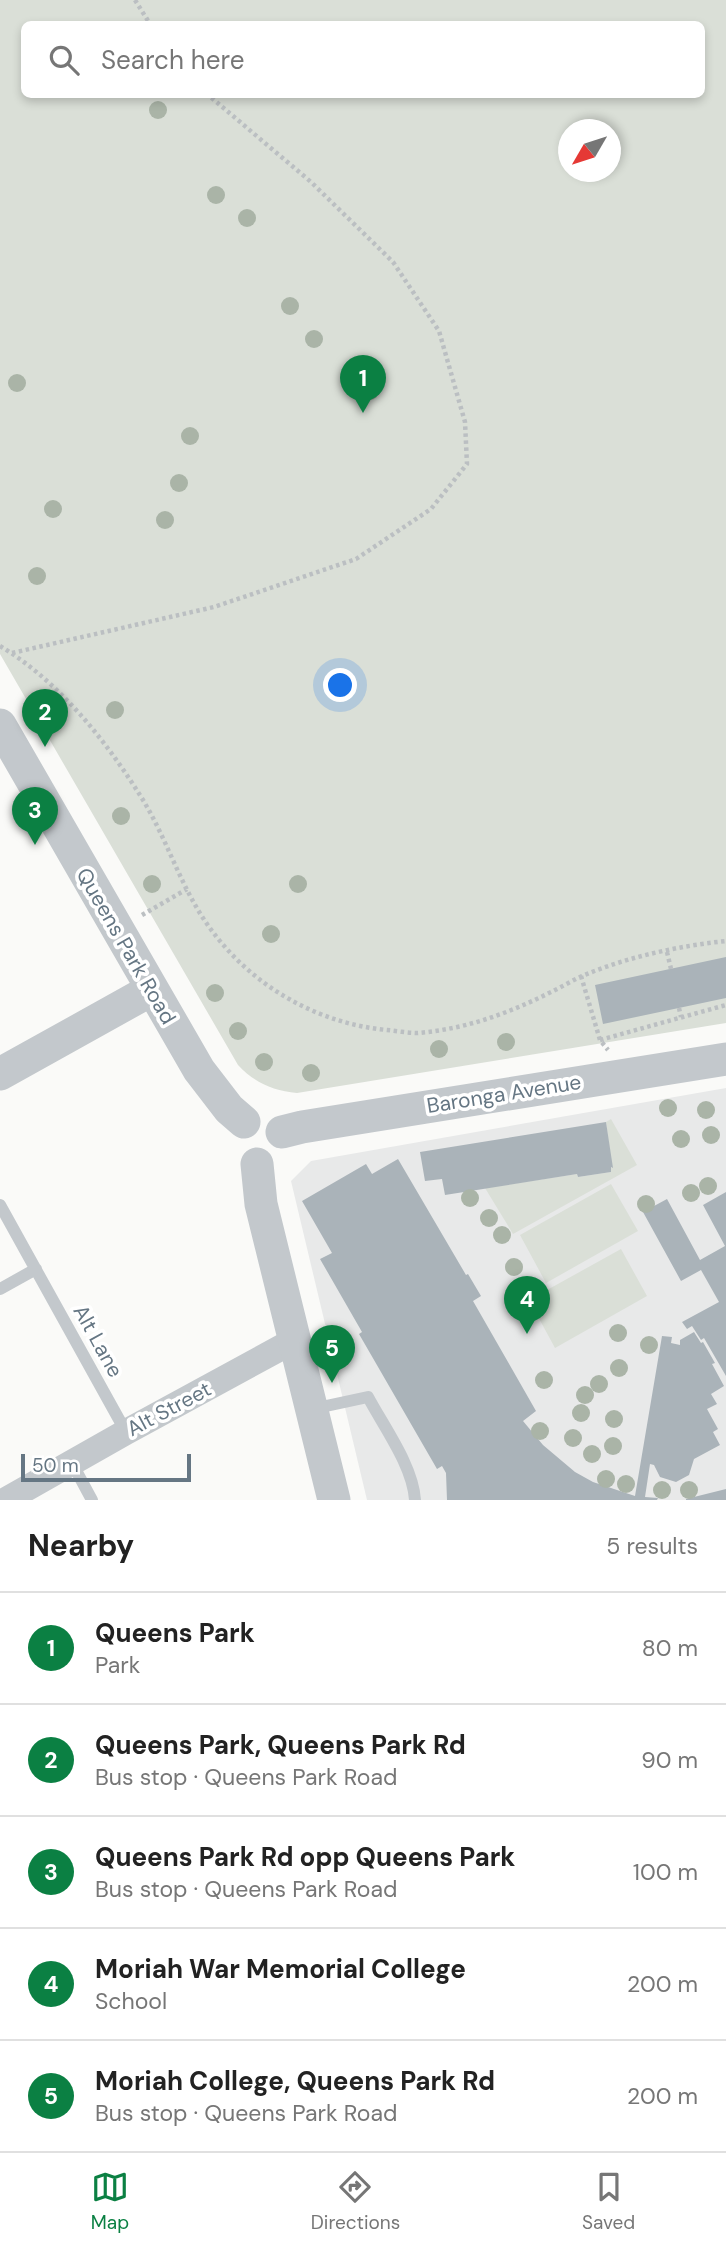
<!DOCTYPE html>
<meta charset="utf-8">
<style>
body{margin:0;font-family:"DM Sans",sans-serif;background:#f6f6f6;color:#222}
.compass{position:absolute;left:558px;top:119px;width:63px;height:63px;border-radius:50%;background:#fff;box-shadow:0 4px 10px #0003;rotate:231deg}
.scale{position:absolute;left:21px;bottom:18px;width:170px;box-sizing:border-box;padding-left:7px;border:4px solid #657683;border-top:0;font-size:19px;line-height:24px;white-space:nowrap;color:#657683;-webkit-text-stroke:5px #fff;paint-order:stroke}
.you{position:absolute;left:341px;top:686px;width:24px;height:24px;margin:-18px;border:5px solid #fff;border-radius:50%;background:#1a73e8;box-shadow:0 0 0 10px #1a73e833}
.badge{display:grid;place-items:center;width:46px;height:46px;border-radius:50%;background:#0b8043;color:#fff;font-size:23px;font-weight:700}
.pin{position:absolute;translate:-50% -58px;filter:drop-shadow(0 2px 4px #0008)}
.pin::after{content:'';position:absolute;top:37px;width:24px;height:21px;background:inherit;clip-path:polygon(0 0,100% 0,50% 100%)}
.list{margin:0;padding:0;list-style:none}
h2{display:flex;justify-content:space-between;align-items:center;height:91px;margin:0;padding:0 28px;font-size:30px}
h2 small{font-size:23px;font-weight:400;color:#767676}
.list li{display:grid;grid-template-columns:46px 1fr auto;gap:21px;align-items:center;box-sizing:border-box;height:112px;padding:0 28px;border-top:2px solid #e0e0e0}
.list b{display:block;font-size:26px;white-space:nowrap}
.list p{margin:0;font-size:23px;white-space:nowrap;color:#767676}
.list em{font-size:23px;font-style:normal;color:#767676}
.icon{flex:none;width:38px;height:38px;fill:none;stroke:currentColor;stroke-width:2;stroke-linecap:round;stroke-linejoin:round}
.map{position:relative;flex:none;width:726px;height:1500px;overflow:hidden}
.search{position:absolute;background:#fff;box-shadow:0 4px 10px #0003;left:21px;right:21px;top:21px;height:77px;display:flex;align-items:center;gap:18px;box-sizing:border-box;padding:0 24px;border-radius:10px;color:#767676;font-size:26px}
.sheet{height:651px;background:#fff}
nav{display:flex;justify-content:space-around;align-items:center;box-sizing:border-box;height:98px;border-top:2px solid #e0e0e0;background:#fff;font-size:19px;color:#767676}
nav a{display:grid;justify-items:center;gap:4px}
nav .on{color:#0b8043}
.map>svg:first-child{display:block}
</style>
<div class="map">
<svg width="726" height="1500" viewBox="0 0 726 1500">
<rect width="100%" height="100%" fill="#fafaf8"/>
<path fill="#e8e9e9" d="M 726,1088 L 726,1500 L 367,1500 L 291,1181 L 311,1161 Z"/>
<path fill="#dadfd7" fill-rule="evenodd" d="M 0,0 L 726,0 L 726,1023 L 297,1093 C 273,1091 255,1083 238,1065 L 0,654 ZM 24,24 L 702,24 L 702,94 L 24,94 ZM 568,130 L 610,130 L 610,172 L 568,172 Z
M 611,1119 L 637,1165 L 513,1234 L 485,1188 L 577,1174 L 578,1177 L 611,1172 L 611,1167 L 612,1168 L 606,1122 Z
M 611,1184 L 638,1231 L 546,1283 L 520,1235 Z
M 621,1249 L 647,1296 L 555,1348 L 529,1300 Z"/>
<path fill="#aab3b9" d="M 726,957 L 726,998 L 603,1024 L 595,985 Z
M 606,1122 L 613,1168 L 611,1167 L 611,1172 L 578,1177 L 577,1174 L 445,1195 L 442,1179 L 425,1181 L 420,1152 Z
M 398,1159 L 466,1275 L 468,1274 L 481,1296 L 473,1301 L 536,1411 L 523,1421 L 543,1445 L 575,1472 L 593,1482 L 635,1496 L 662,1336 L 672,1337 L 671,1343 L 680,1345 L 680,1340 L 694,1332 L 701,1343 L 703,1342 L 715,1363 L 712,1364 L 724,1386 L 711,1394 L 717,1404 L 707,1409 L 718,1429 L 713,1432 L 720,1445 L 694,1459 L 689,1475 L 676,1482 L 660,1477 L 654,1465 L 650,1464 L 645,1497 L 658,1498 L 657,1500 L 447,1500 L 446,1473 L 442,1466 L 437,1469 L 359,1334 L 362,1332 L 320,1259 L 332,1253 L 302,1201 L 366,1164 L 372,1174 Z
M 726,1192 L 726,1376 L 704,1338 L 701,1340 L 692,1326 L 687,1329 L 682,1322 L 719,1302 L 701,1270 L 681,1281 L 643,1212 L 667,1199 L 700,1260 L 725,1246 L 703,1205 Z
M 726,1489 L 726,1500 L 686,1500 L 686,1499 Z"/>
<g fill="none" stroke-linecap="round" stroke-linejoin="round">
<path stroke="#bbbfc2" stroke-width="4.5" stroke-dasharray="3.5 3.5" stroke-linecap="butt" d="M 135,0 L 150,24
M 0,646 C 60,682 107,742 143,800 C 166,838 179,881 203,918 C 244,981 312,1023 387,1030 C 397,1031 408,1033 418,1033 C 465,1029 507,1014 549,993 C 560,988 571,981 582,976 C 627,957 678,946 726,941
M 12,653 L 214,607 L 356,559 L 431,509 L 467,464 L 465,422 L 439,331 L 393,262 L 311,182 L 207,94
M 142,915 L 187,889
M 667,952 L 671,969
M 581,976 L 600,1040 L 608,1050
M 679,1008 L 681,1017
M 600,1040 L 726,1005"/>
<path stroke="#c3c8cc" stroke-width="12" d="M 0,1205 L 126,1432
M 0,1289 L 36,1269
M 312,1409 L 368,1397 C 384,1427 413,1466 415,1500
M 72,1463 L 92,1500"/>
<path stroke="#c3c8cc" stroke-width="26" d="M 6,1500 L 126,1432 L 295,1340"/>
<path stroke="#c3c8cc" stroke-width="33" d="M 0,725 L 199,1070 L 229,1109 L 244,1122
M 0,1074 L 151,990
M 282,1132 L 302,1127 L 726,1059
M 257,1164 L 261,1204 L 334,1500"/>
</g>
<g fill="#aab4a7">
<circle cx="158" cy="110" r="9"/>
<circle cx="216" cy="195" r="9"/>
<circle cx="247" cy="218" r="9"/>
<circle cx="290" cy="306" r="9"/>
<circle cx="314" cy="339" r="9"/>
<circle cx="17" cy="383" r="9"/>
<circle cx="370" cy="391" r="9"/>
<circle cx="190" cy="436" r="9"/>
<circle cx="179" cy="483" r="9"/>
<circle cx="53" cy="509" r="9"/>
<circle cx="165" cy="520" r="9"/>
<circle cx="37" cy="576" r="9"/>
<circle cx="115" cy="710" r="9"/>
<circle cx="121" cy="816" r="9"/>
<circle cx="152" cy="884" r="9"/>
<circle cx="298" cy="884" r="9"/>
<circle cx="271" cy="934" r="9"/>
<circle cx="215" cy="993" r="9"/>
<circle cx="238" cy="1031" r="9"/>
<circle cx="506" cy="1042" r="9"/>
<circle cx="439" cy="1049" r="9"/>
<circle cx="264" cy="1062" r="9"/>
<circle cx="311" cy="1073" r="9"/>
<circle cx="668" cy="1108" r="9"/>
<circle cx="706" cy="1110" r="9"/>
<circle cx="711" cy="1135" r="9"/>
<circle cx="681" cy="1139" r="9"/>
<circle cx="708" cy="1186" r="9"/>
<circle cx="691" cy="1193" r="9"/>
<circle cx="470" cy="1198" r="9"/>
<circle cx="646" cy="1204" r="9"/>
<circle cx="489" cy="1218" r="9"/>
<circle cx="502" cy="1235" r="9"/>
<circle cx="514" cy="1267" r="9"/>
<circle cx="528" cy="1292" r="9"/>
<circle cx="618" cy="1333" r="9"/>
<circle cx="649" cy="1345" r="9"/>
<circle cx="619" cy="1368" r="9"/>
<circle cx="544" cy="1380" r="9"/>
<circle cx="599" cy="1384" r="9"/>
<circle cx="585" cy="1395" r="9"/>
<circle cx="581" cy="1413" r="9"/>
<circle cx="614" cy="1419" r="9"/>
<circle cx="540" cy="1431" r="9"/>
<circle cx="573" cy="1438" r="9"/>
<circle cx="613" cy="1446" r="9"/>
<circle cx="592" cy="1454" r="9"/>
<circle cx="606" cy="1479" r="9"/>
<circle cx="626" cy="1484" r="9"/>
<circle cx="662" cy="1490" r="9"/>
<circle cx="689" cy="1490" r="9"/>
</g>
<g text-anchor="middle" stroke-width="7" stroke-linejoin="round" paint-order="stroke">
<g font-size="21" fill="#657683" stroke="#fff">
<text transform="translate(126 946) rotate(60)" y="7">Queens Park Road</text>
<text transform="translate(504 1094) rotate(-9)" y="7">Baronga Avenue</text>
<text transform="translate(98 1341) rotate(61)" y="7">Alt Lane</text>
<text transform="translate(169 1409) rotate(-28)" y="7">Alt Street</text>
</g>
</g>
</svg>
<svg class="compass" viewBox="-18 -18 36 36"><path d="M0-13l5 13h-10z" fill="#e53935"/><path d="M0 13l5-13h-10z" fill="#767676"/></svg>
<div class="scale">50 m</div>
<div class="you"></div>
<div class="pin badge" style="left:363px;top:413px">1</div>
<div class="pin badge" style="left:45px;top:747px">2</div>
<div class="pin badge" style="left:35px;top:845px">3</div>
<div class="pin badge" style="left:527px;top:1334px">4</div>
<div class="pin badge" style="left:332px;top:1383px">5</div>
<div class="search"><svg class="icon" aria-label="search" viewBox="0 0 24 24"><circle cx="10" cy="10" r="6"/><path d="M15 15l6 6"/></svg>Search here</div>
</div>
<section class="sheet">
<h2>Nearby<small>5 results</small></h2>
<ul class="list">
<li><span class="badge">1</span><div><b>Queens Park</b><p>Park</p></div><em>80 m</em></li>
<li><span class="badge">2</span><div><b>Queens Park, Queens Park Rd</b><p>Bus stop · Queens Park Road</p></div><em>90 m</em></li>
<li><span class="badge">3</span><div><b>Queens Park Rd opp Queens Park</b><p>Bus stop · Queens Park Road</p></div><em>100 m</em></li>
<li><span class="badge">4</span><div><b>Moriah War Memorial College</b><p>School</p></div><em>200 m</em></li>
<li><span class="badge">5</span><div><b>Moriah College, Queens Park Rd</b><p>Bus stop · Queens Park Road</p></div><em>200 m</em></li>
</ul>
</section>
<nav>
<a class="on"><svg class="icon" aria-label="map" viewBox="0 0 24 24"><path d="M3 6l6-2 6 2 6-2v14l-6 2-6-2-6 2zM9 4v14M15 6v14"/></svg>Map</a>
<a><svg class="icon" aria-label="directions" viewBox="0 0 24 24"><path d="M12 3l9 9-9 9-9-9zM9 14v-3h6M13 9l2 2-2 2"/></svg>Directions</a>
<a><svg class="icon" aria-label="saved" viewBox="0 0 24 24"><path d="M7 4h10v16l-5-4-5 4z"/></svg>Saved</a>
</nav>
